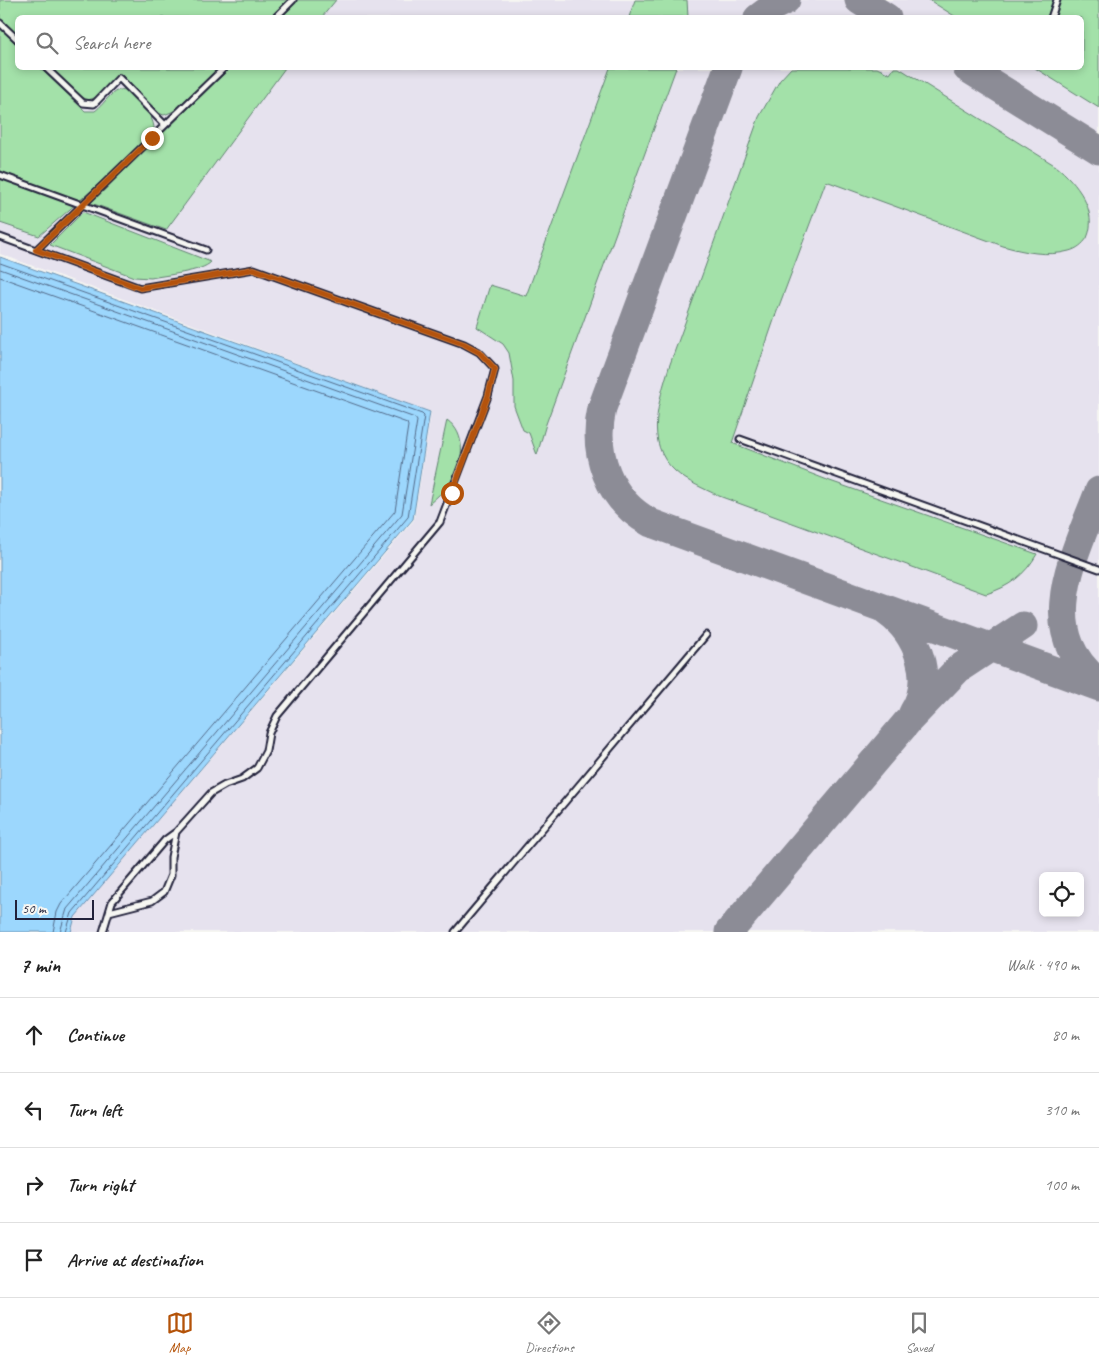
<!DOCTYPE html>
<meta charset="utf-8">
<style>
body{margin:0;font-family:Caveat,sans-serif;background:#f6f6f6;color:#222}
.controls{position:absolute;right:15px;bottom:15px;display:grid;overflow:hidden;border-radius:8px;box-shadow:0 2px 8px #0003}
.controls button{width:45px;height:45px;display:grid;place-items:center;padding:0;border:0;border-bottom:1px solid #e0e0e0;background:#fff;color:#222;font:25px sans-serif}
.scale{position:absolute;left:15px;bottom:12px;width:79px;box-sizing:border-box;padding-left:5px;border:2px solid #22223b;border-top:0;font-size:14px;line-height:18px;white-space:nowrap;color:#22223b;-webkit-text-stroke:4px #f6f6f2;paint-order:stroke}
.stop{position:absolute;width:15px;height:15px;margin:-11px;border:4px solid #b45309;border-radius:50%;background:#fff}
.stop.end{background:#b45309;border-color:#fff;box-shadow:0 1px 5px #0008}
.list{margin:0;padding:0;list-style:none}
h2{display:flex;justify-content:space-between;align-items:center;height:65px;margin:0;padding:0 20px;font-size:21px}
h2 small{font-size:16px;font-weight:400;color:#767676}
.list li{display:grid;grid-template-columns:32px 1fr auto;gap:15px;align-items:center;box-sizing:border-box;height:75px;padding:0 20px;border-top:1px solid #e0e0e0}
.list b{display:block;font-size:19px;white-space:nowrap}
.list em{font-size:16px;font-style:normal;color:#767676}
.icon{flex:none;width:28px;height:28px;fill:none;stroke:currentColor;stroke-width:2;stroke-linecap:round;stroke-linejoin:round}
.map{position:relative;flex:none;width:1099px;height:932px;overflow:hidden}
.search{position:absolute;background:#fff;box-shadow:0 2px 8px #0003;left:15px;right:15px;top:15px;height:55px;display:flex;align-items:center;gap:12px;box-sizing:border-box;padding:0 18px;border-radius:8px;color:#767676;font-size:19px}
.sheet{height:365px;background:#fff}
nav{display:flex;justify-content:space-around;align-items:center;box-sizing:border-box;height:70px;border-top:1px solid #e0e0e0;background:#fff;font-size:14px;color:#767676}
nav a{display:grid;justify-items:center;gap:2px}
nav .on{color:#b45309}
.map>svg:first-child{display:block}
</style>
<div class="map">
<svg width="1099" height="932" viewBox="0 0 1099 932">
<rect width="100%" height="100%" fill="#f6f6f2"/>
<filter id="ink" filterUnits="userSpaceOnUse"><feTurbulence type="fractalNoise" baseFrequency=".02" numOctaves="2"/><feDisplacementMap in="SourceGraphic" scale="10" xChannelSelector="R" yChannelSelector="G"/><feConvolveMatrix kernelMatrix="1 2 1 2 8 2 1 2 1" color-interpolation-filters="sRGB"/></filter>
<g filter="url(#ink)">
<path fill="#e6e2ee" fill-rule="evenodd" d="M 0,0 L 1099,0 L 1099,932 L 71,932 L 75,917 L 414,520 L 431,412 L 0,254 ZM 18,18 L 1082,18 L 1082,68 L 18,68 ZM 1043,876 L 1080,876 L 1080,913 L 1043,913 Z"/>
<path fill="#a3e1a9" stroke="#628272" d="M 0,0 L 288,0 L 270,17 L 18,18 L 17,36 L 0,19 Z
M 298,0 L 336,0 L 322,17 L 281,17 Z
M 635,0 L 687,0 L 688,17 L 629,17 Z
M 929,0 L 1099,0 L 1099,108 L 1035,68 L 1082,68 L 1082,18 L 956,17 Z
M 0,28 L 17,45 L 18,68 L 40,68 L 85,111 L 95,111 C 106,103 112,87 126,90 C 139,104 159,117 153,137 L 39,236 L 0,223 Z
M 50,68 L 219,68 L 174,111 L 164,115 L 158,113 L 120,73 L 97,97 L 88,100 L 80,96 Z
M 230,68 L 285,68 L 166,230 L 91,203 Z
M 610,68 L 676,68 L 546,424 L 537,455 L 529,433 L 523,430 L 514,406 L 514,381 L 509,353 L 503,344 L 477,327 L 490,285 L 526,296 Z
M 791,68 L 877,68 L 890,74 L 894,68 L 899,68 L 1056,166 C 1076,182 1099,211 1087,238 C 1083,244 1077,249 1069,251 C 1048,257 1024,252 1003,246 L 826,181 L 776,314 L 732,443 L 830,481 L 1037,554 C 1025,575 1009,587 986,594 L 719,496 C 705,489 687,482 675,471 C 644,443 659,401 669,367 L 759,117 L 780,80 Z
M 83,212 L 211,262 C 202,272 165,275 151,278 L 134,277 L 50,245 Z
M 447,420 C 467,434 464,463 451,481 C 445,490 437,497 429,504 Z"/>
<path fill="#9cd7fd" stroke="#6b8faf" d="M 0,257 L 430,412 L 413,519 L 75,917 L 71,932 L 0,932 Z"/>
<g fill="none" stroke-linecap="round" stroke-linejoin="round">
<path stroke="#536a89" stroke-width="1" d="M 0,263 L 422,414 L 424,416 L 408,517 L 72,913 L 66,932
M 0,269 L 415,418 L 417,421 L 402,514 L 67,909 L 60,932
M 0,277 L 407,423 L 408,426 L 395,511 L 61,904 L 57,912 L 53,932"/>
<path stroke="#8c8c96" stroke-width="29" d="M 859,0 L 887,18
M 758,18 L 774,6 L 786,0
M 728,68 L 602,408 C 592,453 608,500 651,523 L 1099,687
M 967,68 L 1099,150
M 1099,491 C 1076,553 1032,630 1099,682
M 887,612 C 918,634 935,679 913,713
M 729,932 L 908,721 L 958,669 L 1023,626"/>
<g stroke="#22223b" stroke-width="9">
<path id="lane" d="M 275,18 L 293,0
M 1051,18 L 1057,0
M 0,23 L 18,40
M 46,68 L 83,103 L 94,104 L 119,78 L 165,125
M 0,175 L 206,250
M 0,237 L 140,288 L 254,269 L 464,344 L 479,352 L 495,369 L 488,396 L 440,522 L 277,716 L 269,733 L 266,751 L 257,768 L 242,779 L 225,785 L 211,793 L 176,832 L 165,840 L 112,902 L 103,932
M 36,250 L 224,68
M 740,439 L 1099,569
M 109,912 L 152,901 L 164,892 L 171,875 L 171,857 L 176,832
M 455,932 L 706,635"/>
</g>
<use href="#lane" stroke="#f6f6f2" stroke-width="5"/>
</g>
</g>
<g fill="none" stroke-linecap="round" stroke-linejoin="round" filter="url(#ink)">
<path stroke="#b45309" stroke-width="6" d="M 152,138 L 36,250 L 140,288 L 254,269 L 464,344 L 479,352 L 495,369 L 488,396 L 452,493"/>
</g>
</svg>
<div class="controls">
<button><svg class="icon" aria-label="locate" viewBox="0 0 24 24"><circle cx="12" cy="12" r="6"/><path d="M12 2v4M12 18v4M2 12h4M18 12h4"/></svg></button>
</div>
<div class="scale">50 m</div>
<div class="stop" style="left:452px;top:493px"></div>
<div class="stop end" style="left:152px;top:138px"></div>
<div class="search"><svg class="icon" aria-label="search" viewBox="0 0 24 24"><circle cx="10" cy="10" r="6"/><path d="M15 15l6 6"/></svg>Search here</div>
</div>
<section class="sheet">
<h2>7 min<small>Walk · 490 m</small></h2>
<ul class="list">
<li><svg class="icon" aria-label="ahead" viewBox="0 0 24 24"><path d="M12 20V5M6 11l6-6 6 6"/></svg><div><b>Continue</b></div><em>80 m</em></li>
<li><svg class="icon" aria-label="left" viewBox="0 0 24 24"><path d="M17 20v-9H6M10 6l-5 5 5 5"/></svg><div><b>Turn left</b></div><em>310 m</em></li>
<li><svg class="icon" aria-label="right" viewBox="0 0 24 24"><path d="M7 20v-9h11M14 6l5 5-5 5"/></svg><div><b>Turn right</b></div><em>100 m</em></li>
<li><svg class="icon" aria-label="arrive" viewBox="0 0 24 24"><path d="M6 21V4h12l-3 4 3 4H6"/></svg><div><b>Arrive at destination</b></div></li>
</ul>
</section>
<nav>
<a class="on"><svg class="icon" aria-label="map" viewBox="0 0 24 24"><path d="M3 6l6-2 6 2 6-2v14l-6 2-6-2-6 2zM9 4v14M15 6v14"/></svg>Map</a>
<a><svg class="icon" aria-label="directions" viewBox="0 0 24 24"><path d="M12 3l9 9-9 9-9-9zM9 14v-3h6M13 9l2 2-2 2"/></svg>Directions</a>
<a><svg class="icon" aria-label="saved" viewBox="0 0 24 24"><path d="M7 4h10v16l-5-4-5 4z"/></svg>Saved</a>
</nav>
